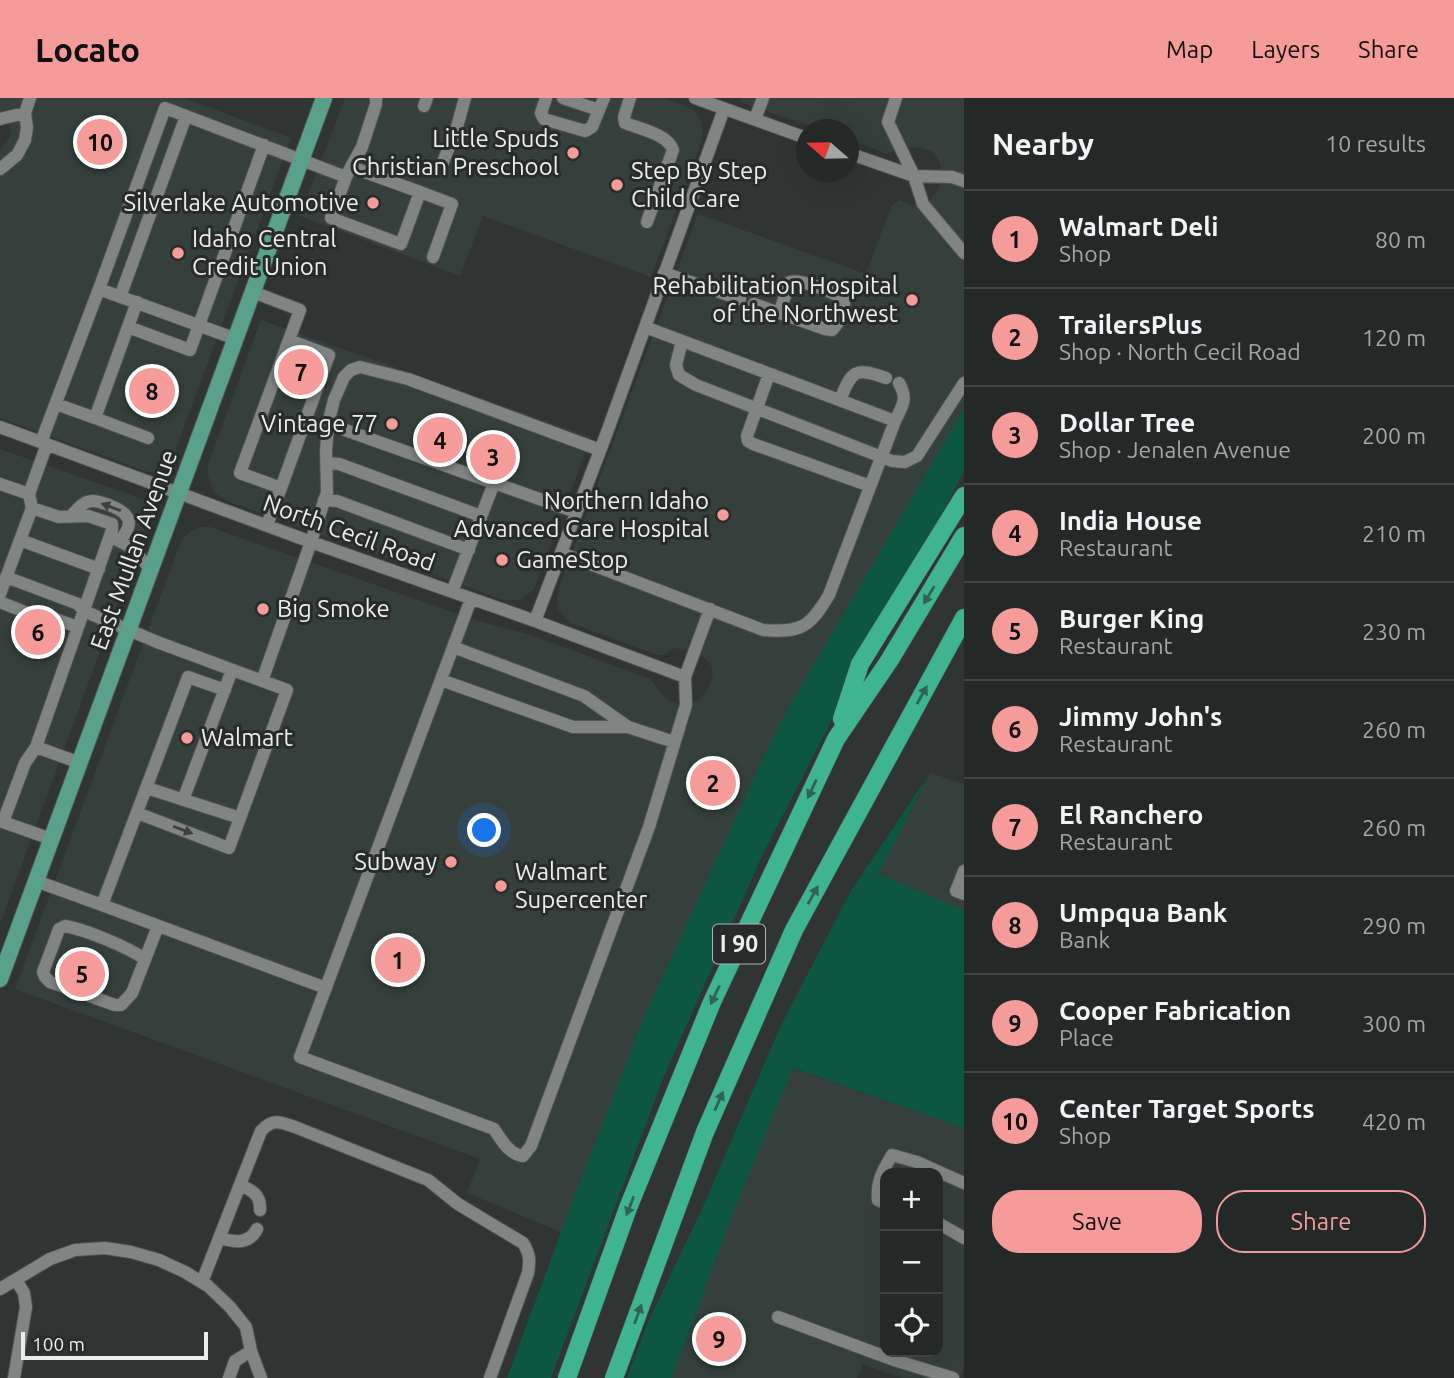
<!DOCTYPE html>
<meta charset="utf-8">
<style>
body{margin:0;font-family:Ubuntu,sans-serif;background:#303432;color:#f1f3f6}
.controls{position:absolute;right:21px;bottom:21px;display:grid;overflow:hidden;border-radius:14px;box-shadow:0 7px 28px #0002}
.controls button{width:63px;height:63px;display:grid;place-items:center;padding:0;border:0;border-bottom:2px solid #414443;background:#242826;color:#f1f3f6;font:35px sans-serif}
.compass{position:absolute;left:796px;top:21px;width:63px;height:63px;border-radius:50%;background:#242826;box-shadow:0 7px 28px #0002;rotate:290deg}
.scale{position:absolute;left:21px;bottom:18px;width:187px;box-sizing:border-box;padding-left:7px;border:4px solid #eaedec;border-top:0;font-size:19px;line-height:24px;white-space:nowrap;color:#eaedec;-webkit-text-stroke:5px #272b29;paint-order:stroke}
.you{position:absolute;left:485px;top:733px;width:24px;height:24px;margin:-18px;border:5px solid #fff;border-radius:50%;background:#1a73e8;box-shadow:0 0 0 10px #1a73e833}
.badge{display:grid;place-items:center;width:46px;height:46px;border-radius:50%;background:#f59b99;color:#111;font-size:23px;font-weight:700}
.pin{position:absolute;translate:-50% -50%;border:4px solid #fff;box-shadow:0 2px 7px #0006}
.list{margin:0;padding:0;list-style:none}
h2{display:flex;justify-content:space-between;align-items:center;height:91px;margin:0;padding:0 28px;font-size:30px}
h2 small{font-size:23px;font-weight:400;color:#a3a6a7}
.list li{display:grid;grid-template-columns:46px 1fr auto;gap:21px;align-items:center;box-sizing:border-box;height:98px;padding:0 28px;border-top:2px solid #414443}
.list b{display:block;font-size:26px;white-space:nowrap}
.list p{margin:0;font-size:23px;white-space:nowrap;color:#a3a6a7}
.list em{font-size:23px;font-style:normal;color:#a3a6a7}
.actions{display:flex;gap:14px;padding:21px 28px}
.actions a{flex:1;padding:16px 0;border:2px solid #f59b99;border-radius:28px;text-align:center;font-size:24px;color:#f59b99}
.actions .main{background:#f59b99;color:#111}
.icon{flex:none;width:38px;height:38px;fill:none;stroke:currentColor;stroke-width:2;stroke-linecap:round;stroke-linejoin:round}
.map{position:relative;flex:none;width:964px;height:1280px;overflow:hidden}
header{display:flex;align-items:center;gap:42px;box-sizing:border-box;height:98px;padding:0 35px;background:#f59b99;color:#111}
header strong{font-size:33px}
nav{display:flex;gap:38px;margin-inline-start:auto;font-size:24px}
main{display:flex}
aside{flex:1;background:#242826}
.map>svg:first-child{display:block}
</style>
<header>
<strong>Locato</strong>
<nav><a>Map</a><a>Layers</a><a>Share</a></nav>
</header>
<main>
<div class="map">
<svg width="964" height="1280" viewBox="0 0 964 1280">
<rect width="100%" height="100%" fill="#303533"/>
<path fill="#35403c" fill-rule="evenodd" d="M 0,0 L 184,0 L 291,40 L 171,364 L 166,371 L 161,373 L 153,375 L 145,373 L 0,320 L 0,51 L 10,40 L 11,31 L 7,20 L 0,13 Z
M 345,0 L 663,0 L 684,7 L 693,12 L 699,19 L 702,26 L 702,37 L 701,45 L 651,179 L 483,118 L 460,178 L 300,118 Z
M 742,0 L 964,0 L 964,311 L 797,595 L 773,639 L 644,919 L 561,1134 L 467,1095 L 480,1061 L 15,891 L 178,451 L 183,440 L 191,433 L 201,429 L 210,429 L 478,523 L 531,537 L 650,581 L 663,597 L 669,603 L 683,607 L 699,602 L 704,596 L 709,589 L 713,575 L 712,569 L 706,561 L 698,555 L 680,550 L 672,551 L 663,557 L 658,557 L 570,525 L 558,511 L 557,501 L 560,487 L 698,116 L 866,176 L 891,109 L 899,102 L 911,107 L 930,102 L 938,92 L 941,83 L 942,73 L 939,62 L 933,54 L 922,50 L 910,49 L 886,55 L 849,42 L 848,32 L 818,31 L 741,4 Z
M 261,222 L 591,339 L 534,491 L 520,502 L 506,503 L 227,403 L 213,393 L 207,374 L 209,364 Z
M 0,351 L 137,399 L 145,403 L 149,409 L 150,417 L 0,826 Z
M 930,675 L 964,686 L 964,812 L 878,776 Z
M 791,970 L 964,1030 L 964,1266 L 960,1280 L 902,1280 L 863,1266 L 857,1280 L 672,1280 L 732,1117 ZM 885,1075 L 938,1075 L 938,1254 L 885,1254 Z"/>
<path fill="#0d5642" d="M 964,311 L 964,373 L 923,452 L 879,530 L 762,758 L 664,978 L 551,1280 L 507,1280 L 561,1134 L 644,919 L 773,639 L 797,595 Z
M 930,675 L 878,776 L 964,812 L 964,1030 L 793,970 L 732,1117 L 672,1280 L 627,1280 L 649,1222 L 702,1111 L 781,927 L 852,791 Z"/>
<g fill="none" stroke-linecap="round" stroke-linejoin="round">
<g stroke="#4f5251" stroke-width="14">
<path id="minor" d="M 546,0 L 541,15 L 544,21 L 585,33 L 592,29 L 604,0
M 563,0 L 599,12
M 630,0 L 624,19 L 625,25 C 640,31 668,36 673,52 L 647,124
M 695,0 L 806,40
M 896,0 L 888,24 L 914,78 L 923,106 L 964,155
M 424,8 L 427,0
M 0,21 L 25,15
M 755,21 L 763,0
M 848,55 L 914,78 L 952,79 L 964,83
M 443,64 L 457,29 L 465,0
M 351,69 L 362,49 L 376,6 L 376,0
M 0,71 L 17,57 L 25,42 L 27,29 L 25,15 L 30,0
M 420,94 L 452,106 L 433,159
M 664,175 L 740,201
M 253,194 L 300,212 L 240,375 L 281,390 L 329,257 L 289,242
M 120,199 L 186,18
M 754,206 L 825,231 L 832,232 C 839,225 847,211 843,200 C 830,194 804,181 790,184 L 779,215
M 128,229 L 190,252 L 264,47
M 236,241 L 99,191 L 165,10 L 346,79 L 331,120 L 401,146 L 420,94 L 351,69 L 346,79
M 682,243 L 676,267 L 679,277 L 696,287 L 892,363 L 905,364 L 917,358 L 964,285
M 769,276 L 747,338 L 748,343 L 753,346 L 870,388
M 840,302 C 852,272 855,269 886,280
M 56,306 L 95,320 L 137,204
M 95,320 L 148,340
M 895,323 C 903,307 908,301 899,285
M 328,326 L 334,302 L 344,279 L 351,272 L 360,269 L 408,281 L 600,352
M 0,329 L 311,444 L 535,523 L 685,579
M 41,344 L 99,191
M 47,346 L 29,396 L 32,410 L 20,442 L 99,471
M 327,365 L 339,366 L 481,418
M 0,386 L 29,396
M 324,402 L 337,403 L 469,452
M 32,410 L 59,419 L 88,418 L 112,426 L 112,432 L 36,649 L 80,665
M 70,419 C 75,414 81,406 87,404 C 94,401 102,405 109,407 C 130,415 136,425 119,443
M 267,427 L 281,390
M 113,440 L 129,448 L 151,471
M 561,455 L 763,532 C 801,535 810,529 829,497 L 895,323 L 645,229
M 6,479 L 78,506 L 84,513 L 157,544 L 287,592 L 229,750 L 137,715
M 452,494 L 494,385 L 576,414
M 0,496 L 20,442
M 471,501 L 300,959 L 494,1031 C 501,1042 509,1056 523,1058 L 531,1048 L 649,729 L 686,607 L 685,579 L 710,511
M 0,504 L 30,516 L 46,518 L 78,529
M 535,523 L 606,337 L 724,11
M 453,549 L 584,598 L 628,629 L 674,644
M 441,582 L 573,629 L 627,629
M 262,583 L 311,444 L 327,394 L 326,354 L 328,326 L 494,385
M 36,649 L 25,665 L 3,724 L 51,741
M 147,690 L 240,720
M 183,702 L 232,572
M 964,773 L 956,793 L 964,796
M 36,783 L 102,807 L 188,579 L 225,592
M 102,807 L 326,890
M 145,861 C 127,849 87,832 65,828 L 59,831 L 43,874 L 45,879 L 50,884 L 115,907 L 121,907 L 132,895 L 158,828
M 240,1087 C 252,1092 261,1097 260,1112
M 885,1105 L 878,1102 C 876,1084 883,1072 892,1057 L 917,1064 L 964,1085
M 938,1125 L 964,1140
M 219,1140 C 234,1144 249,1147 257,1131
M 202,1184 L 261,1033 C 273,1020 280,1024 295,1029 L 428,1082 L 458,1106 L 523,1145 C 530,1156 530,1162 528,1175 L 490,1280
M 0,1191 L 50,1161 L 75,1152 L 105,1150 L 131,1154 L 159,1162 L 185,1174 L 208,1188 L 230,1209 L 246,1229 L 251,1253 L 261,1280
M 778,1219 L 894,1262 L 953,1280
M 14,1280 L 26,1209 L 24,1195 L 16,1182
M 229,1280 L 235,1263 L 251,1253"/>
</g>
<g stroke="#4f5251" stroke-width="18">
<path id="major" d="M 0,881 L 324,0"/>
</g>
<g stroke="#4f5251" stroke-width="19">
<path id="highway" d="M 842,621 L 860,566 L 964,398
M 567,1280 L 628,1110 L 712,904 L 836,641 L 889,563 L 964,438
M 614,1280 L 705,1034 L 794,832 L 964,520"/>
</g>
<use href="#minor" stroke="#808583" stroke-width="12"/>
<use href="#major" stroke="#59a18b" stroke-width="16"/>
<use href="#highway" stroke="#3fb490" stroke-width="18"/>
</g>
<defs><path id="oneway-solid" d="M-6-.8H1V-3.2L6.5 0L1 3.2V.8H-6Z" transform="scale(1.75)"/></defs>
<g fill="#3d4240">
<use href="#oneway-solid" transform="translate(111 409) rotate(-159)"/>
<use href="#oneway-solid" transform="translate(183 732) rotate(21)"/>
</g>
<g fill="#316252">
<use href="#oneway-solid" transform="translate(929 497) rotate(121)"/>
<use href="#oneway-solid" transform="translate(922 597) rotate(-61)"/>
<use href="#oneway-solid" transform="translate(812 691) rotate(115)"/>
<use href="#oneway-solid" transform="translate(813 797) rotate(-61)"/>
<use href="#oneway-solid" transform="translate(715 897) rotate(115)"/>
<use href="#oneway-solid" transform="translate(719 1003) rotate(-66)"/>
<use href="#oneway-solid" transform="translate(630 1108) rotate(111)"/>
<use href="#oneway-solid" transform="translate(638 1216) rotate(-70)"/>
</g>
<g fill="#f59b99" stroke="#272b29" stroke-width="2.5">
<circle cx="573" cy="55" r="7"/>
<circle cx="617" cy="87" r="7"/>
<circle cx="373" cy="105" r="7"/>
<circle cx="178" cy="155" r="7"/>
<circle cx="912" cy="202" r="7"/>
<circle cx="392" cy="326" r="7"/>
<circle cx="723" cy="417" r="7"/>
<circle cx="502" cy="462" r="7"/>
<circle cx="263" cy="511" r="7"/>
<circle cx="187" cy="640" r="7"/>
<circle cx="451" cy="764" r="7"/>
<circle cx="501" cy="788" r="7"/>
</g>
<g text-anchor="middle" stroke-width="6" stroke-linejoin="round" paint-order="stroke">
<rect fill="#272b29" stroke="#b0b3b2" stroke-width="2" x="713" y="826.5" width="52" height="39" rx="5"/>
<g font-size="23" font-weight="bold" fill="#eaedec">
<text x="739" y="854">I 90</text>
</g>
<g font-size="24" fill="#eaedec" stroke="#272b29" text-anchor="end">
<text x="559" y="49">Little Spuds<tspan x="559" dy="28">Christian Preschool</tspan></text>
<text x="631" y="81" text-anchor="start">Step By Step<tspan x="631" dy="28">Child Care</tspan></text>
<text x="359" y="113">Silverlake Automotive</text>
<text x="192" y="149" text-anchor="start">Idaho Central<tspan x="192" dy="28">Credit Union</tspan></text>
<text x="898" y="196">Rehabilitation Hospital<tspan x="898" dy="28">of the Northwest</tspan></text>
<text x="378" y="334">Vintage 77</text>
<text x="709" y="411">Northern Idaho<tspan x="709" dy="28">Advanced Care Hospital</tspan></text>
<text x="516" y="470" text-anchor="start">GameStop</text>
<text x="277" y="519" text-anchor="start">Big Smoke</text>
<text x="201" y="648" text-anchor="start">Walmart</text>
<text x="437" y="772">Subway</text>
<text x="515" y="782" text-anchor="start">Walmart<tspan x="515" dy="28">Supercenter</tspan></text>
</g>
<g font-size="24" fill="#eaedec" stroke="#272b29">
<text transform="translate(349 435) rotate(20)" y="8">North Cecil Road</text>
<text transform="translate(134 452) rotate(-70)" y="8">East Mullan Avenue</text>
</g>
</g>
</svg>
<div class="controls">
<button>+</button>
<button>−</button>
<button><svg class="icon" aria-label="locate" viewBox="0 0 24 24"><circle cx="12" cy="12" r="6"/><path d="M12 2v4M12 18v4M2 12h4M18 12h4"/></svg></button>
</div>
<svg class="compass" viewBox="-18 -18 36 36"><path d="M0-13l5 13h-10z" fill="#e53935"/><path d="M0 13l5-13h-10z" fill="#a3a6a7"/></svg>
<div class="scale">100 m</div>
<div class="you"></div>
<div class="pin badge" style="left:398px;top:862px">1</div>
<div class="pin badge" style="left:713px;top:685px">2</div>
<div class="pin badge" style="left:493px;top:359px">3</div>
<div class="pin badge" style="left:440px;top:342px">4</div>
<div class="pin badge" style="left:82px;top:876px">5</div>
<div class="pin badge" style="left:38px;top:534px">6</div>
<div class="pin badge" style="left:301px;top:274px">7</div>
<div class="pin badge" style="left:152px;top:293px">8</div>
<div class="pin badge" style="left:719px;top:1241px">9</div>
<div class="pin badge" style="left:100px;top:44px">10</div>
</div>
<aside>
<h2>Nearby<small>10 results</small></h2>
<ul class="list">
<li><span class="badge">1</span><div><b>Walmart Deli</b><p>Shop</p></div><em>80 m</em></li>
<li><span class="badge">2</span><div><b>TrailersPlus</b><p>Shop · North Cecil Road</p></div><em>120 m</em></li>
<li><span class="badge">3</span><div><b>Dollar Tree</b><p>Shop · Jenalen Avenue</p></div><em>200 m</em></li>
<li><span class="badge">4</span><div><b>India House</b><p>Restaurant</p></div><em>210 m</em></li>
<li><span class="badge">5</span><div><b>Burger King</b><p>Restaurant</p></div><em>230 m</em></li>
<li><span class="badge">6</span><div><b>Jimmy John's</b><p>Restaurant</p></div><em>260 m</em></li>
<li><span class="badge">7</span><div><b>El Ranchero</b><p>Restaurant</p></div><em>260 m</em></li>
<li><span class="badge">8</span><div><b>Umpqua Bank</b><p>Bank</p></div><em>290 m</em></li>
<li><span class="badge">9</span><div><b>Cooper Fabrication</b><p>Place</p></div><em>300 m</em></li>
<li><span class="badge">10</span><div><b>Center Target Sports</b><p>Shop</p></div><em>420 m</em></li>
</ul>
<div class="actions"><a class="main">Save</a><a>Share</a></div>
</aside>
</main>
